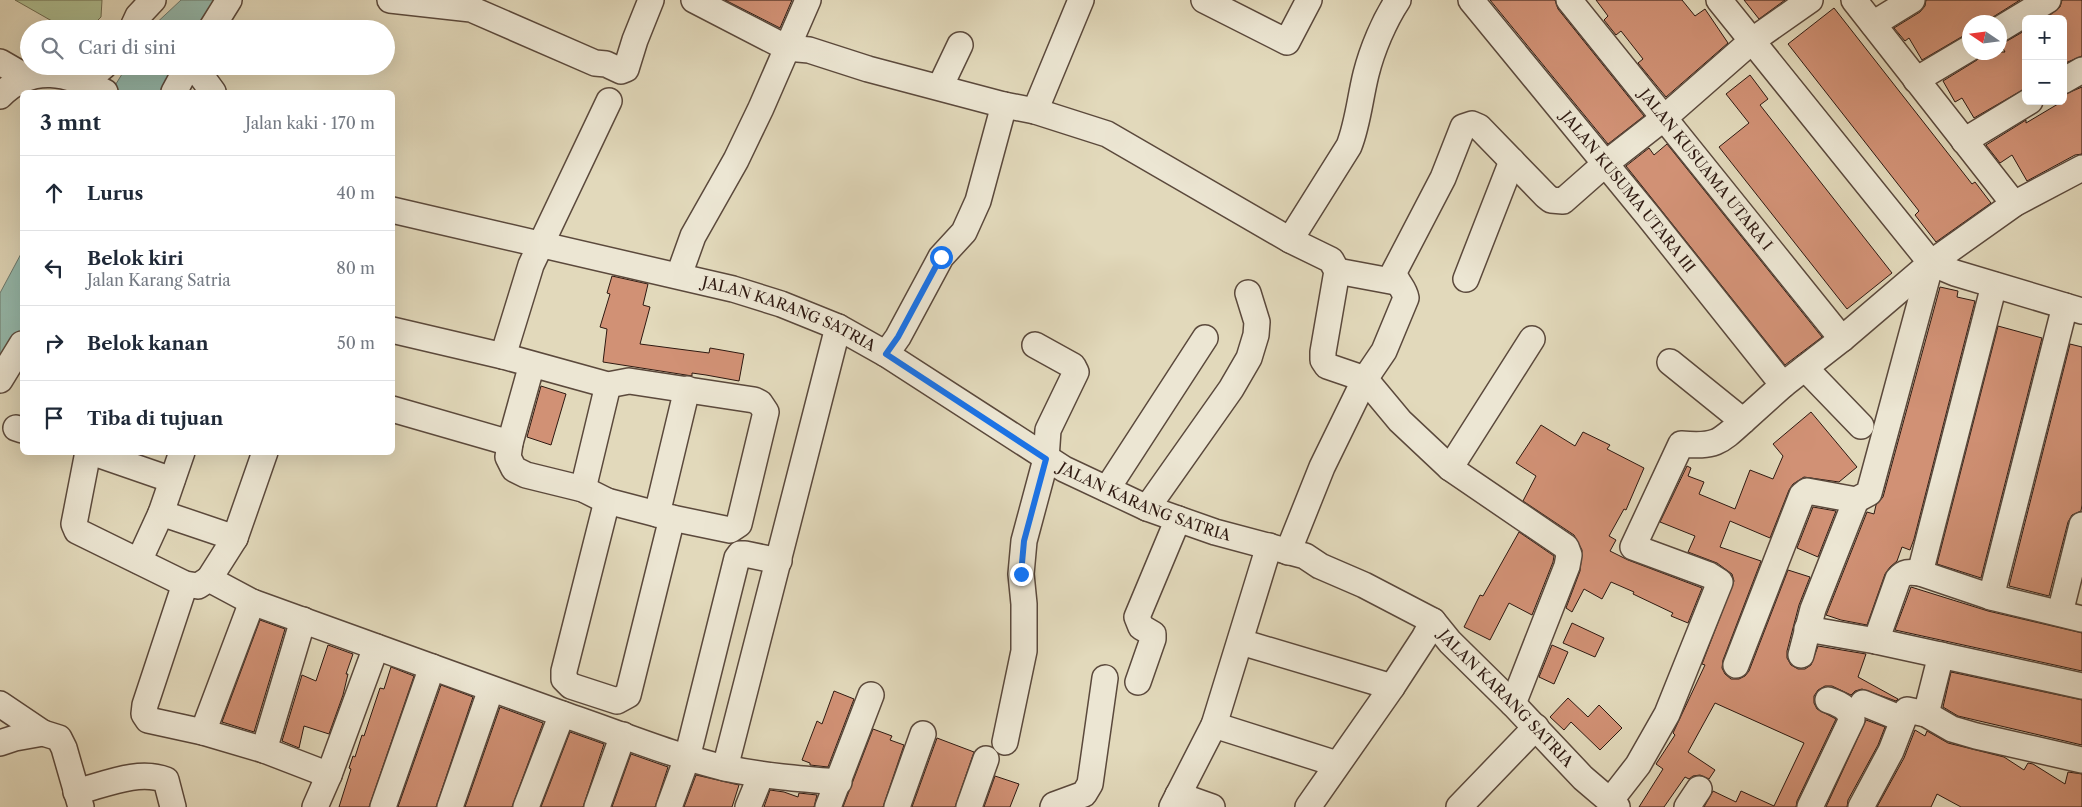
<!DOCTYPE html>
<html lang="id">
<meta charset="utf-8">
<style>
body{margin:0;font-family:"Libre Caslon Text",serif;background:#f6f6f7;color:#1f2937}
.controls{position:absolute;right:15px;top:15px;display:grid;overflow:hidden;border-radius:8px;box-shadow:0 5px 20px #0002}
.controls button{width:45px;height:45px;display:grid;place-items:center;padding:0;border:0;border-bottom:1px solid #e0e1e3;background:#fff;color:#1f2937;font:25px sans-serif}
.compass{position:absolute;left:1962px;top:15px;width:45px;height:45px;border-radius:50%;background:#fff;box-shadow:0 5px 20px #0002;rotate:283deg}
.stop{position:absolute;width:15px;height:15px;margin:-11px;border:4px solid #1a73e8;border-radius:50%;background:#fff}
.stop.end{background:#1a73e8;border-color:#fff;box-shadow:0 1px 5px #0008}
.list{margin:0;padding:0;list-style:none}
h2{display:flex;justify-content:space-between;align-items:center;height:65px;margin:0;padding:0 20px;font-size:21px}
h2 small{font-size:16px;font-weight:400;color:#747a83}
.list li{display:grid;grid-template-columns:32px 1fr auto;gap:15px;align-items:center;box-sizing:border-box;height:75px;padding:0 20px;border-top:1px solid #e0e1e3}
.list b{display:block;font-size:19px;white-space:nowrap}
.list p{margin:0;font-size:16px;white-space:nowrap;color:#747a83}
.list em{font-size:16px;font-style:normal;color:#747a83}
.icon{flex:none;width:28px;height:28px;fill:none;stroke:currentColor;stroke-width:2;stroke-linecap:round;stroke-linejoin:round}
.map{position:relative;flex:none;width:2082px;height:807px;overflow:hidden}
.search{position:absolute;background:#fff;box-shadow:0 5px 20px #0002;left:20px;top:20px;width:375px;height:55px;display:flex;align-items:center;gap:12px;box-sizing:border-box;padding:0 18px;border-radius:28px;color:#747a83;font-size:19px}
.panel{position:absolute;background:#fff;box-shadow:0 5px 20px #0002;left:20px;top:90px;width:375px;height:365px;border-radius:8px}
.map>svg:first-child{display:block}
</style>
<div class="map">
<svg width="2082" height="807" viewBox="0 0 2082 807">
<rect width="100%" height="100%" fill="#e2d9bb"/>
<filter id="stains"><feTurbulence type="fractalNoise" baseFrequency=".004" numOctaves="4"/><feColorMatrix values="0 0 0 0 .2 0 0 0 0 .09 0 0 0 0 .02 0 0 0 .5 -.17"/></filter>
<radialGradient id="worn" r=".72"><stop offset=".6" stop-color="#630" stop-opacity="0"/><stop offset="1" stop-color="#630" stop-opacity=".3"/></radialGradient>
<path fill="#afc093" stroke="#6e6c52" d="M 15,0 L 102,0 L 101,17 L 89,29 L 66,29 Z"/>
<path fill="#95baad" stroke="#6c7a6f" d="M 181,0 L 222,0 L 207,29 L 150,29 Z
M 127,66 L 188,66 L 174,92 L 111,92 Z
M 22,252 L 22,344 L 0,380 L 0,293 Z"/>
<path fill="#d19175" stroke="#2e1911" d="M 725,0 L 792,0 L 780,28 Z
M 1490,0 L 1555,0 L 1558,9 L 1644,116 L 1608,144 Z
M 1596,0 L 1682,0 L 1695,16 L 1705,9 L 1728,43 L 1666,97 L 1638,63 L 1643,59 L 1621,31 L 1616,35 L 1604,20 L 1608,16 Z
M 1744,0 L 1785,0 L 1759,19 Z
M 1926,0 L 2020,0 L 1993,17 L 1987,22 L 1970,22 L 1970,34 L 1963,36 L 1922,60 L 1909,38 L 1905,41 L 1894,28 L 1920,12 L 1925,6 Z
M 2062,0 L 2082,0 L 2082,56 L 2063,64 L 2063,19 L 2045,19 L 2060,7 Z
M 1834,8 L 1972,184 L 1975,182 L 1991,203 L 1936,242 L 1915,215 L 1919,211 L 1788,44 Z
M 2026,30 L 2026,88 L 1974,118 L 1962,98 L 1955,102 L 1943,81 L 1977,60 L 1983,52 L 2005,52 L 2000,43 L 2007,41 Z
M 1750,75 L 1768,99 L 1760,105 L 1892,273 L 1847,309 L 1719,147 L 1749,123 L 1726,94 Z
M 2082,87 L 2082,154 L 2075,155 L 2027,181 L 2012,155 L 2000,163 L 1986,145 L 2026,120 L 2026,123 L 2063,101 L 2065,99 L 2063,95 Z
M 1667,144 L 1822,337 L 1785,365 L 1626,166 L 1649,148 L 1654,155 Z
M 612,276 L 648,284 L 643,305 L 650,307 L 640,344 L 709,353 L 710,348 L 744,354 L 739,381 L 706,375 L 692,373 L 692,376 L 686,375 L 603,362 L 607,329 L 600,327 L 610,294 L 607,293 Z
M 1940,287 L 1958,291 L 1957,297 L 1975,301 L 1914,539 L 1910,550 L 1902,547 L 1897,561 L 1890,567 L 1885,574 L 1867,625 L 1841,620 L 1826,615 L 1827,613 L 1867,512 L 1874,514 L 1876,505 L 1883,497 Z
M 1998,326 L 2042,338 L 1981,578 L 1937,564 Z
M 2070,344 L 2082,347 L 2082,505 L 2081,511 L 2072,515 L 2068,522 L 2049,596 L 2009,586 Z
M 541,386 L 566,394 L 551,445 L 527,437 Z
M 1811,412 L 1857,467 L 1839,482 L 1804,477 L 1793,484 L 1789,490 L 1770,538 L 1730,521 L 1720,547 L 1761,561 L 1723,660 L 1722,668 L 1725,674 L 1731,679 L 1739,679 L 1745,676 L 1749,671 L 1788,570 L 1810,577 L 1799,605 L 1787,651 L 1787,658 L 1791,665 L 1798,669 L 1805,669 L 1811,665 L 1818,646 L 1866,654 L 1858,677 L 1898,699 L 1896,701 L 1862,689 L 1855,691 L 1851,695 L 1832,686 L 1825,686 L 1818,690 L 1814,696 L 1814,703 L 1817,709 L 1836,719 L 1797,801 L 1796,807 L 1704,807 L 1713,791 L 1736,802 L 1741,791 L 1774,806 L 1804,743 L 1715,703 L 1688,752 L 1715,770 L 1709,779 L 1700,775 L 1693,776 L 1689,779 L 1685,777 L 1664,807 L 1639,807 L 1663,769 L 1656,764 L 1675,735 L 1673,733 L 1705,665 L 1702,664 L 1734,581 L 1732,574 L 1717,563 L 1688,552 L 1695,536 L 1660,522 L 1687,466 L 1691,468 L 1688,476 L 1704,482 L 1699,494 L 1735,509 L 1750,470 L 1773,479 L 1783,456 L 1773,444 Z
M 1541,425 L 1575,446 L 1583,432 L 1610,445 L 1607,449 L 1644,468 L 1626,510 L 1624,509 L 1609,536 L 1616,540 L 1610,551 L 1628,560 L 1702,588 L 1688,623 L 1671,616 L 1673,613 L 1633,594 L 1634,592 L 1611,582 L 1602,599 L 1584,589 L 1572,612 L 1566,608 L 1580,571 L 1582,550 L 1574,535 L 1523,501 L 1536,476 L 1516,463 Z
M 1813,507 L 1836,511 L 1818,557 L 1797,548 Z
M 1519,532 L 1554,556 L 1553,562 L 1532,615 L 1509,603 L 1490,640 L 1464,627 L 1480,595 L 1483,596 Z
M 1911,587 L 1988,611 L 2082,633 L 2082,671 L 1895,630 Z
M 260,620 L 285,629 L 254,732 L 222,722 Z
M 1572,623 L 1604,638 L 1595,657 L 1563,643 Z
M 328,645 L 353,654 L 346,674 L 348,674 L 343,695 L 329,734 L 304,726 L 299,748 L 282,741 L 302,675 L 316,681 Z
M 1552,645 L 1568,652 L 1554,684 L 1539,677 Z
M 391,667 L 414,676 L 369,807 L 339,807 L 351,769 L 349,768 L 353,756 L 355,757 L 362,735 L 364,736 L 380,688 L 384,689 Z
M 1951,672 L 2082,700 L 2082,745 L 1958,716 L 1943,707 Z
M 441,685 L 473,697 L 436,807 L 398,807 Z
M 834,691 L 854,699 L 828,767 L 810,765 L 810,763 L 802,760 L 817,721 L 822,724 Z
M 1568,698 L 1588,717 L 1599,705 L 1622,728 L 1600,750 L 1571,722 L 1564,730 L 1550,717 Z
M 500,707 L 543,723 L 512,807 L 465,807 Z
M 1866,720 L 1885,727 L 1878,745 L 1848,800 L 1847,807 L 1826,807 Z
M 873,729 L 892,736 L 890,740 L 904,745 L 883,807 L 843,807 Z
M 1915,730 L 1925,736 L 1927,731 L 1948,743 L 2004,757 L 2024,770 L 2028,763 L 2033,764 L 2065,784 L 2068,772 L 2082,774 L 2082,807 L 1961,807 L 1937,794 L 1931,807 L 1877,807 L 1904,758 Z
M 570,732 L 604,744 L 583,807 L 541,807 Z
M 937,738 L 974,752 L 955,807 L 912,807 Z
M 631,754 L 668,767 L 655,807 L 612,807 Z
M 696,775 L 739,785 L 732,807 L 684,807 Z
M 995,776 L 1019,784 L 1010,807 L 984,807 Z
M 770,790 L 784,792 L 798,797 L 799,793 L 817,795 L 814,807 L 764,807 Z"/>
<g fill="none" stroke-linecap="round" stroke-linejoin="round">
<g stroke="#5b493c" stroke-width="28">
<g id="minor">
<path d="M 390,0 L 471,9 L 595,63 L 606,64 L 621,71 L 626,69 L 635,40 L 651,0"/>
<path d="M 694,0 L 787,48 L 809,50 L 868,69 L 1004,105 L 1035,111 L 1107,134 L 1290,240 L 1331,260 L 1337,271 L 1323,352 L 1323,360 L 1327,366 L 1365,379 L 1400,421 L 1450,468 L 1566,547 L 1569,555 L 1567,566 L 1513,704"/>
<path d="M 1204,0 L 1287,42 L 1309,0"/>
<path id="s1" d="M 1471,0 L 1649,217 L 1783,385"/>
<path id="s2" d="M 1569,0 L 1842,339"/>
<path d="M 1719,0 L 1931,263 L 1955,273 L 2082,311"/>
<path d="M 1854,0 L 2014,204"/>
<path d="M 1873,24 L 1912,0"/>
<path d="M 132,29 L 138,16 L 153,0"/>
<path d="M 211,29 L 229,0"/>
<path d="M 2000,29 L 2048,0"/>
<path d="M 0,62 L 26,77"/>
<path d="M 194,66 L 213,92"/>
<path d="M 1916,80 L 1970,48"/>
<path d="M 2063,81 L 2082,70"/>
<path d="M 85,82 L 104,66"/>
<path d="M 940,87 L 960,45"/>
<path d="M 174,92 L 188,66"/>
<path d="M 0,96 C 32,63 68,73 105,92"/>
<path d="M 1035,111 L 1081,0"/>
<path d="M 1964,141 L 2030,101"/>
<path id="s3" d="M 392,210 L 733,289 L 781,304 L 838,327 L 886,354 L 1064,469 L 1147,508 L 1178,519 L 1215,532 L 1305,556 L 1320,566 L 1364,585 L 1433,621 L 1450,642 L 1513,704 L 1583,778 L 1617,807"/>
<path d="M 1290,240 L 1349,146 C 1358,123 1360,98 1366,74 C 1372,50 1384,21 1398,0"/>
<path d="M 1337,271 L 1396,282"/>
<path d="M 679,275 L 693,236 L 736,160 L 761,108 L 808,0"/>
<path d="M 1466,279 L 1512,161"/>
<path d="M 1994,285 L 1920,573 L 1991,597 L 2082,619"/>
<path d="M 392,330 L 503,356 L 608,385 L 629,381 L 754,400 L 760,403 L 766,412 L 739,524 L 730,530 L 672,518 L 607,501 L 583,489 L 526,475 L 514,469 L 508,457 L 510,443 L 532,364"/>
<path d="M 886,354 L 898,337 L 941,257 L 964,232 L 978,201 L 1004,105"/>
<path d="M 503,356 L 531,265 L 609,101"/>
<path d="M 1670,362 L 1743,421 L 1783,385 L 1842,339 L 1931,263 L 2014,204 L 2082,168"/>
<path d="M 1805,368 L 1861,426"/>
<path d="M 0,380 L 22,344"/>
<path d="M 392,409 L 510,443"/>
<path d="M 16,428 L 22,430"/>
<path d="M 88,452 L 74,524 L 77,531 L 185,584 L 198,586 L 209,579 L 252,602 L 562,714"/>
<path d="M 91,452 L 172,480"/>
<path d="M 1450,468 L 1532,339"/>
<path d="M 583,489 L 608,385"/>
<path d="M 1107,489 L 1205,338"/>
<path d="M 607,501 L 564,671 L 564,679 L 571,686 L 617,701 L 628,695 L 672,518"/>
<path d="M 1147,508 L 1231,389 L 1249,358 L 1256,335 L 1257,322 L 1248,293"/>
<path d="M 161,513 L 235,538"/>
<path d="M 657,514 L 687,389"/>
<path d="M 1288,552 L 1322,467 L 1365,379 L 1384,351 L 1406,298 C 1404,287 1396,283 1394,272 L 1443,178 L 1463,127 L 1472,124 L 1479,127 L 1546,196 L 1551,200 L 1563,201 L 1605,164 L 1664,118 L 1753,40 L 1810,0"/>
<path d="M 139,561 L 161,513 L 182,452"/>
<path d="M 209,579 L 235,538 L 265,452"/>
<path d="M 185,584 L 145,705 L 144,714 L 148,720 L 203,732 L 264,750 L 329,775"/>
<path d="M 1991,597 L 2065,306"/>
<path d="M 2060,613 L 2082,525"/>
<path d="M 1807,629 L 1876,641 L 2082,686"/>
<path d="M 1876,641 L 1898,579 C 1904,571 1910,572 1920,573"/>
<path d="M 1241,642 L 1392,687"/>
<path d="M 1801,655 L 1813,609 L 1856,500"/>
<path d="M 1736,665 L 1802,495 L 1807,491 L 1856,500 L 1869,493 L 1931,263"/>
<path d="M 1138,682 L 1153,639 L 1153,634 L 1141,627 L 1137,617 L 1178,519"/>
<path d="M 1863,703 L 1902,719"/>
<path d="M 0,704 L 43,733 L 15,738 L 0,743"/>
<path d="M 1926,714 L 1941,655"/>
<path d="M 1214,725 L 1337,764"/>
<path d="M 203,732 L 252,602"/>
<path d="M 43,733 L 59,738 L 64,748 L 81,807"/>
<path d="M 1005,742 L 1024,651 L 1024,604 L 1021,574 L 1024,541 L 1046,459 L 1048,430 L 1076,372 L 1073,366 L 1035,345"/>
<path d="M 264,750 L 303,620"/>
<path d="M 725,768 L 838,327"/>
<path d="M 76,792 C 104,785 138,769 166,780 L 173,807"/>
<path d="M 1178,795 L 1212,807"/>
<path d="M 1610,801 L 1638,765 L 1667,714 L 1720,582 L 1709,575 L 1633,547 L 1681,444 C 1715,447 1719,443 1743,421"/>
<path d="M 315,807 L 329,775 L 376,647"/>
<path d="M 383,807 L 432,667"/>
<path d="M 450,807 L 491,689"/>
<path d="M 526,807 L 562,714 C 616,732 670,755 725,768 C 763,776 801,779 839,782"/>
<path d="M 597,807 L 623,735"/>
<path d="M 669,807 L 687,758 L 737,558 L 740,554 L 745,554 L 779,561"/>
<path d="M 748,807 L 761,775"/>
<path d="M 828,807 L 871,695"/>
<path d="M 897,807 L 923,734"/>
<path d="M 969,807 L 986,759"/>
<path d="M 1053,807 L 1054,805 L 1084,794 L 1090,784 L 1105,678"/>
<path d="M 1172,807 L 1214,725 L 1269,546"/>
<path d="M 1308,807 L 1392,687 L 1424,638 L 1433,621"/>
<path d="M 1459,807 L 1536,727"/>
<path d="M 1687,807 L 1699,789"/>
<path d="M 1810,807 L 1852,719 C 1849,708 1838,703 1828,700"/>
<path d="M 1861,807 L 1891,751 L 1907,710 L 1926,714 L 1952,729 L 1976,736 L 2082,760"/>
</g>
</g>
<use href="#minor" stroke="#ece6d3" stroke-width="25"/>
</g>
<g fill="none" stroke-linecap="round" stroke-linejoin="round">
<path stroke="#1a73e8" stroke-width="6" d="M 941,257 L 898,337 L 886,354 L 1046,459 L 1024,541 L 1021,574"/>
</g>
<g text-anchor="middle" stroke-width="4.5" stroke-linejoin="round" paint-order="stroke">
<g font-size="15" fill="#2e1911" stroke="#ece6d3">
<text dy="5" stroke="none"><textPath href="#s2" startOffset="218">JALAN KUSUAMA UTARA I</textPath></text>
<text dy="5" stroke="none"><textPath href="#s1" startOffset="248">JALAN KUSUMA UTARA III</textPath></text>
<text dy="5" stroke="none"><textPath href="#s3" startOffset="411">JALAN KARANG SATRIA</textPath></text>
<text dy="5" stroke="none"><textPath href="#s3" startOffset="816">JALAN KARANG SATRIA</textPath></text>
<text dy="5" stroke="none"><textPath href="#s3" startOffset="1236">JALAN KARANG SATRIA</textPath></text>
</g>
</g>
<rect width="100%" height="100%" filter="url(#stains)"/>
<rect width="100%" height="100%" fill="url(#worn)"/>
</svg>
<div class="controls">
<button>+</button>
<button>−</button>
</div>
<svg class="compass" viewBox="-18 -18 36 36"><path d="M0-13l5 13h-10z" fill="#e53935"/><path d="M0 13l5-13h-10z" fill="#747a83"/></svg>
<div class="stop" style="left:941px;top:257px"></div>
<div class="stop end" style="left:1021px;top:574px"></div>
<div class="search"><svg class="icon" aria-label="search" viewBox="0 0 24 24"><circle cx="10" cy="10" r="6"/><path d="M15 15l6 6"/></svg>Cari di sini</div>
<section class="panel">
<h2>3 mnt<small>Jalan kaki · 170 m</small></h2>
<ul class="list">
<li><svg class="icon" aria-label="ahead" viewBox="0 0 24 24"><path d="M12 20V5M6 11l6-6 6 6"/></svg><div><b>Lurus</b></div><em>40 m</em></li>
<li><svg class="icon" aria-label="left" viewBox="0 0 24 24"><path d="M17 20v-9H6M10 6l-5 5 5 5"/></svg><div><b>Belok kiri</b><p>Jalan Karang Satria</p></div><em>80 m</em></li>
<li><svg class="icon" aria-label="right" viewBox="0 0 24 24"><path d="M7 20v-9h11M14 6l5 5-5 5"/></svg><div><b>Belok kanan</b></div><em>50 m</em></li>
<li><svg class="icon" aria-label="arrive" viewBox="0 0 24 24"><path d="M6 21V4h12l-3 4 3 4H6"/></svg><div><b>Tiba di tujuan</b></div></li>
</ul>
</section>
</div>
